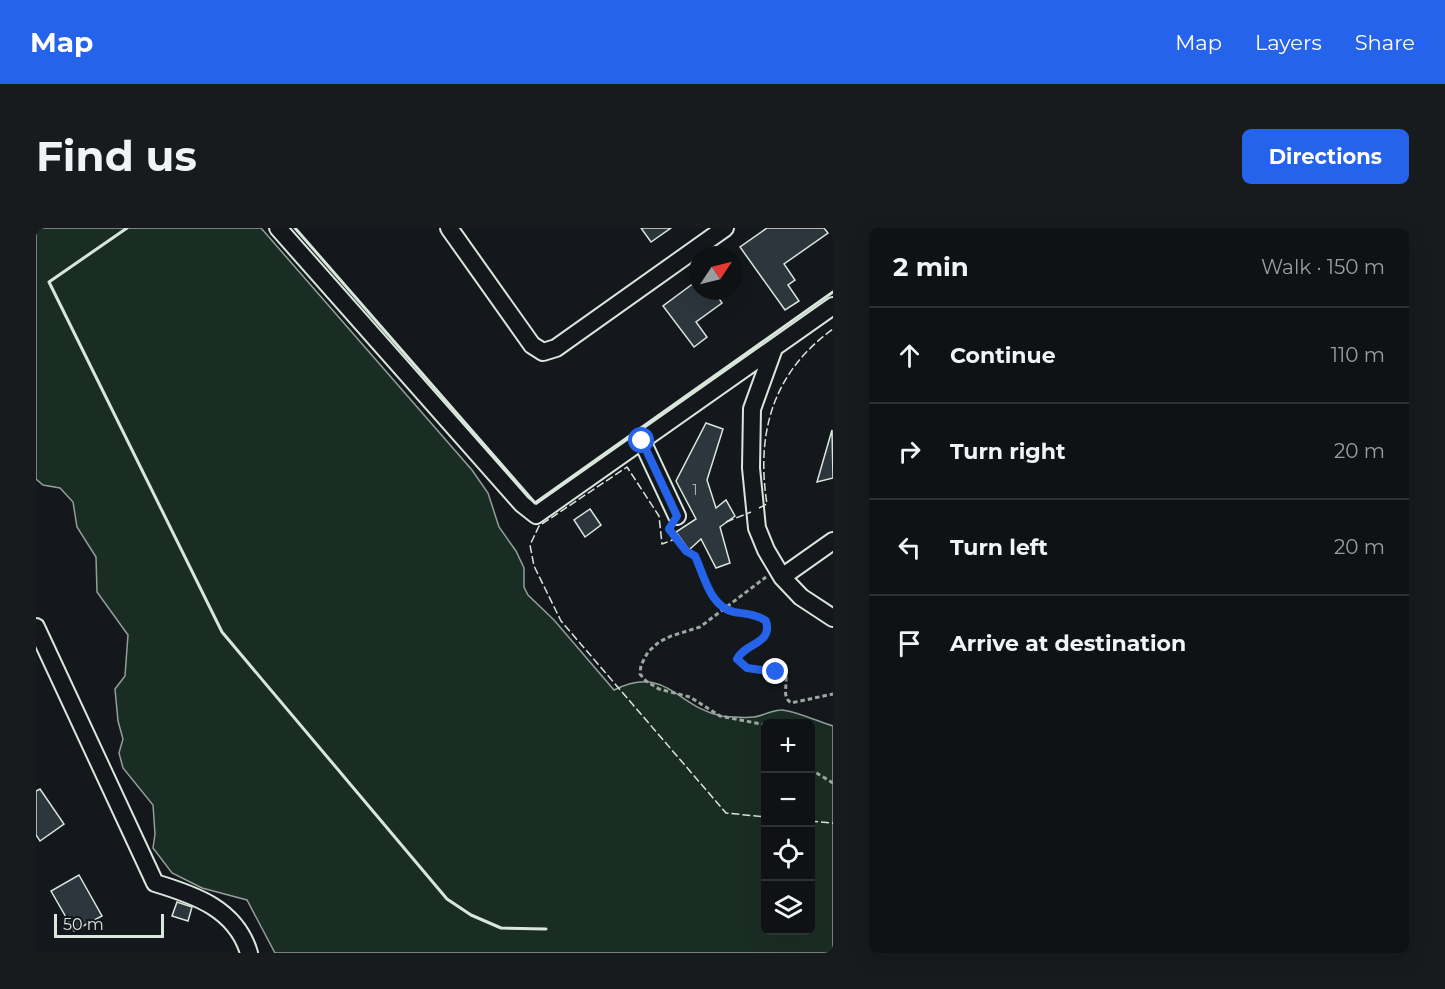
<!DOCTYPE html>
<meta charset="utf-8">
<style>
body{margin:0;font-family:Montserrat,sans-serif;background:#181b1e;color:#f1f3f6}
.controls{position:absolute;right:18px;bottom:18px;display:grid;overflow:hidden;border-radius:9px;box-shadow:0 6px 24px #0002}
.controls button{width:54px;height:54px;display:grid;place-items:center;padding:0;border:0;border-bottom:2px solid #2f3234;background:#0f1215;color:#f1f3f6;font:30px sans-serif}
.compass{position:absolute;left:653px;top:18px;width:54px;height:54px;border-radius:50%;background:#0f1215;box-shadow:0 6px 24px #0002;rotate:55deg}
.scale{position:absolute;left:18px;bottom:15px;width:110px;box-sizing:border-box;padding-left:6px;border:3px solid #d8e6dc;border-top:0;font-size:16px;line-height:21px;white-space:nowrap;color:#d8e6dc;-webkit-text-stroke:4px #14181c;paint-order:stroke}
.stop{position:absolute;width:18px;height:18px;margin:-14px;border:4px solid #2563eb;border-radius:50%;background:#fff}
.stop.end{background:#2563eb;border-color:#fff;box-shadow:0 2px 6px #0008}
.list{margin:0;padding:0;list-style:none}
h2{display:flex;justify-content:space-between;align-items:center;height:78px;margin:0;padding:0 24px;font-size:26px}
h2 small{font-size:20px;font-weight:400;color:#9b9ea0}
.list li{display:grid;grid-template-columns:39px 1fr auto;gap:18px;align-items:center;box-sizing:border-box;height:96px;padding:0 24px;border-top:2px solid #2f3234}
.list b{display:block;font-size:22px;white-space:nowrap}
.list em{font-size:20px;font-style:normal;color:#9b9ea0}
.icon{flex:none;width:33px;height:33px;fill:none;stroke:currentColor;stroke-width:2;stroke-linecap:round;stroke-linejoin:round}
.map{position:relative;flex:none;width:797px;height:725px;overflow:hidden;border-radius:9px}
header{display:flex;align-items:center;gap:36px;box-sizing:border-box;height:84px;padding:0 30px;background:#2563eb;color:#fff}
header strong{font-size:28px}
nav{display:flex;gap:33px;margin-inline-start:auto;font-size:21px}
.intro{display:flex;align-items:center;justify-content:space-between;box-sizing:border-box;height:144px;padding:0 36px}
h1{margin:0;font-size:42px}
.button{padding:15px 27px;border-radius:9px;background:#2563eb;color:#fff;font-size:21px;font-weight:700}
main{display:flex;gap:36px;padding:0 36px}
aside{flex:1;background:#0f1215;border-radius:9px;box-shadow:0 6px 24px #0002}
.map>svg:first-child{display:block}
</style>
<header>
<strong>Map</strong>
<nav><a>Map</a><a>Layers</a><a>Share</a></nav>
</header>
<div class="intro"><h1>Find us</h1><a class="button">Directions</a></div>
<main>
<div class="map">
<svg width="797" height="725" viewBox="0 0 797 725">
<rect width="100%" height="100%" fill="#14181c"/>
<path fill="#1a2d24" stroke="#939e99" stroke-width="1.5" fill-rule="evenodd" d="M 0,0 L 225,0 L 436,242 L 452,265 L 463,299 L 480,323 L 488,340 L 488,359 L 492,367 L 518,392 L 578,462 C 631,436 640,479 686,488 C 695,489 709,490 718,489 C 727,488 736,482 745,482 C 754,481 786,495 797,498 L 797,725 L 239,725 L 211,672 L 166,660 L 136,645 L 117,620 L 119,606 L 117,577 L 87,540 L 83,525 L 87,511 L 82,493 L 79,461 L 89,448 L 92,407 L 61,364 L 60,329 L 41,299 L 37,274 L 24,260 L 7,257 L 0,251 ZM 730,496 L 774,496 L 774,702 L 730,702 Z"/>
<path fill="#2c363c" stroke="#d8e6dc" stroke-width="1.5" d="M 605,0 L 635,0 L 615,14 Z
M 731,0 L 788,0 L 792,5 L 748,36 L 759,52 L 752,57 L 763,73 L 749,82 L 704,19 Z
M 662,52 L 662,63 L 690,63 L 682,69 L 686,75 L 660,94 L 671,109 L 658,119 L 627,78 Z
M 670,195 L 687,201 L 671,252 L 680,280 L 690,272 L 699,288 L 684,299 L 694,335 L 680,340 L 665,311 L 653,322 L 640,304 L 660,291 L 640,253 Z
M 796,202 L 797,250 L 781,254 Z
M 554,281 L 565,297 L 549,309 L 538,292 Z
M 4,561 L 28,596 L 4,613 L 0,607 L 0,563 Z
M 43,647 L 66,688 L 38,703 L 15,663 Z
M 141,674 L 156,679 L 152,693 L 136,688 Z"/>
<g fill="none" stroke-linecap="round" stroke-linejoin="round">
<g stroke="#d8e6dc" stroke-width="20">
<path id="minor" d="M 242,0 L 486,276 L 500,287 L 797,78
M 413,0 L 496,117 L 507,124 L 520,120 L 689,0
M 738,120 L 716,181 L 715,240 L 721,300 L 730,322 L 746,349 L 765,369 L 797,390
M 606,213 L 641,288
M 746,349 L 797,313
M 0,399 L 119,655 C 159,667 200,681 213,725"/>
</g>
<path stroke="#9da8a2" stroke-width="3" stroke-dasharray="4.5 3" stroke-linecap="butt" d="M 634,302 L 650,323 L 659,328 C 666,344 674,377 693,383 C 705,387 720,385 730,393 C 737,415 709,415 701,431 C 711,444 731,442 746,445 L 750,449 C 751,460 746,468 755,475 L 797,466
M 730,497 L 684,488 L 654,469 L 623,461 L 610,453 L 604,446 L 605,437 L 612,424 L 623,414 L 635,408 L 664,399 L 730,349
M 774,541 L 797,555"/>
<use href="#minor" stroke="#14181c" stroke-width="16"/>
<path stroke="#d8e6dc" stroke-width="1.5" stroke-dasharray="8 3" stroke-linecap="butt" d="M 723,280 L 731,276 C 720,206 736,145 797,101
M 690,294 L 715,284
M 642,310 L 626,316 L 623,288 L 591,239 L 503,298 L 494,317 L 498,338 L 525,393 L 690,585 L 730,589
M 774,593 L 797,595"/>
<path stroke="#d8e6dc" stroke-width="3" d="M 91,0 L 13,54 L 186,404 L 411,671 L 435,687 L 465,700 L 510,701
M 259,0 L 499,275 L 797,64"/>
</g>
<g fill="none" stroke-linecap="round" stroke-linejoin="round">
<path stroke="#2563eb" stroke-width="8" d="M 606,213 L 641,288 L 633,301 L 650,323 L 659,328 C 668,347 674,379 698,384 C 709,386 721,386 730,393 C 737,416 709,415 701,431 L 711,440 L 740,444"/>
</g>
<g text-anchor="middle" stroke-width="4.5" stroke-linejoin="round" paint-order="stroke">
<g font-size="14" fill="#adbab4">
<text x="659" y="267">1</text>
</g>
</g>
</svg>
<div class="controls">
<button>+</button>
<button>−</button>
<button><svg class="icon" aria-label="locate" viewBox="0 0 24 24"><circle cx="12" cy="12" r="6"/><path d="M12 2v4M12 18v4M2 12h4M18 12h4"/></svg></button>
<button><svg class="icon" aria-label="layers" viewBox="0 0 24 24"><path d="M12 4l9 5-9 5-9-5zM3 14l9 5 9-5"/></svg></button>
</div>
<svg class="compass" viewBox="-18 -18 36 36"><path d="M0-13l5 13h-10z" fill="#e53935"/><path d="M0 13l5-13h-10z" fill="#9b9ea0"/></svg>
<div class="scale">50 m</div>
<div class="stop" style="left:606px;top:213px"></div>
<div class="stop end" style="left:740px;top:444px"></div>
</div>
<aside>
<h2>2 min<small>Walk · 150 m</small></h2>
<ul class="list">
<li><svg class="icon" aria-label="ahead" viewBox="0 0 24 24"><path d="M12 20V5M6 11l6-6 6 6"/></svg><div><b>Continue</b></div><em>110 m</em></li>
<li><svg class="icon" aria-label="right" viewBox="0 0 24 24"><path d="M7 20v-9h11M14 6l5 5-5 5"/></svg><div><b>Turn right</b></div><em>20 m</em></li>
<li><svg class="icon" aria-label="left" viewBox="0 0 24 24"><path d="M17 20v-9H6M10 6l-5 5 5 5"/></svg><div><b>Turn left</b></div><em>20 m</em></li>
<li><svg class="icon" aria-label="arrive" viewBox="0 0 24 24"><path d="M6 21V4h12l-3 4 3 4H6"/></svg><div><b>Arrive at destination</b></div></li>
</ul>
</aside>
</main>
